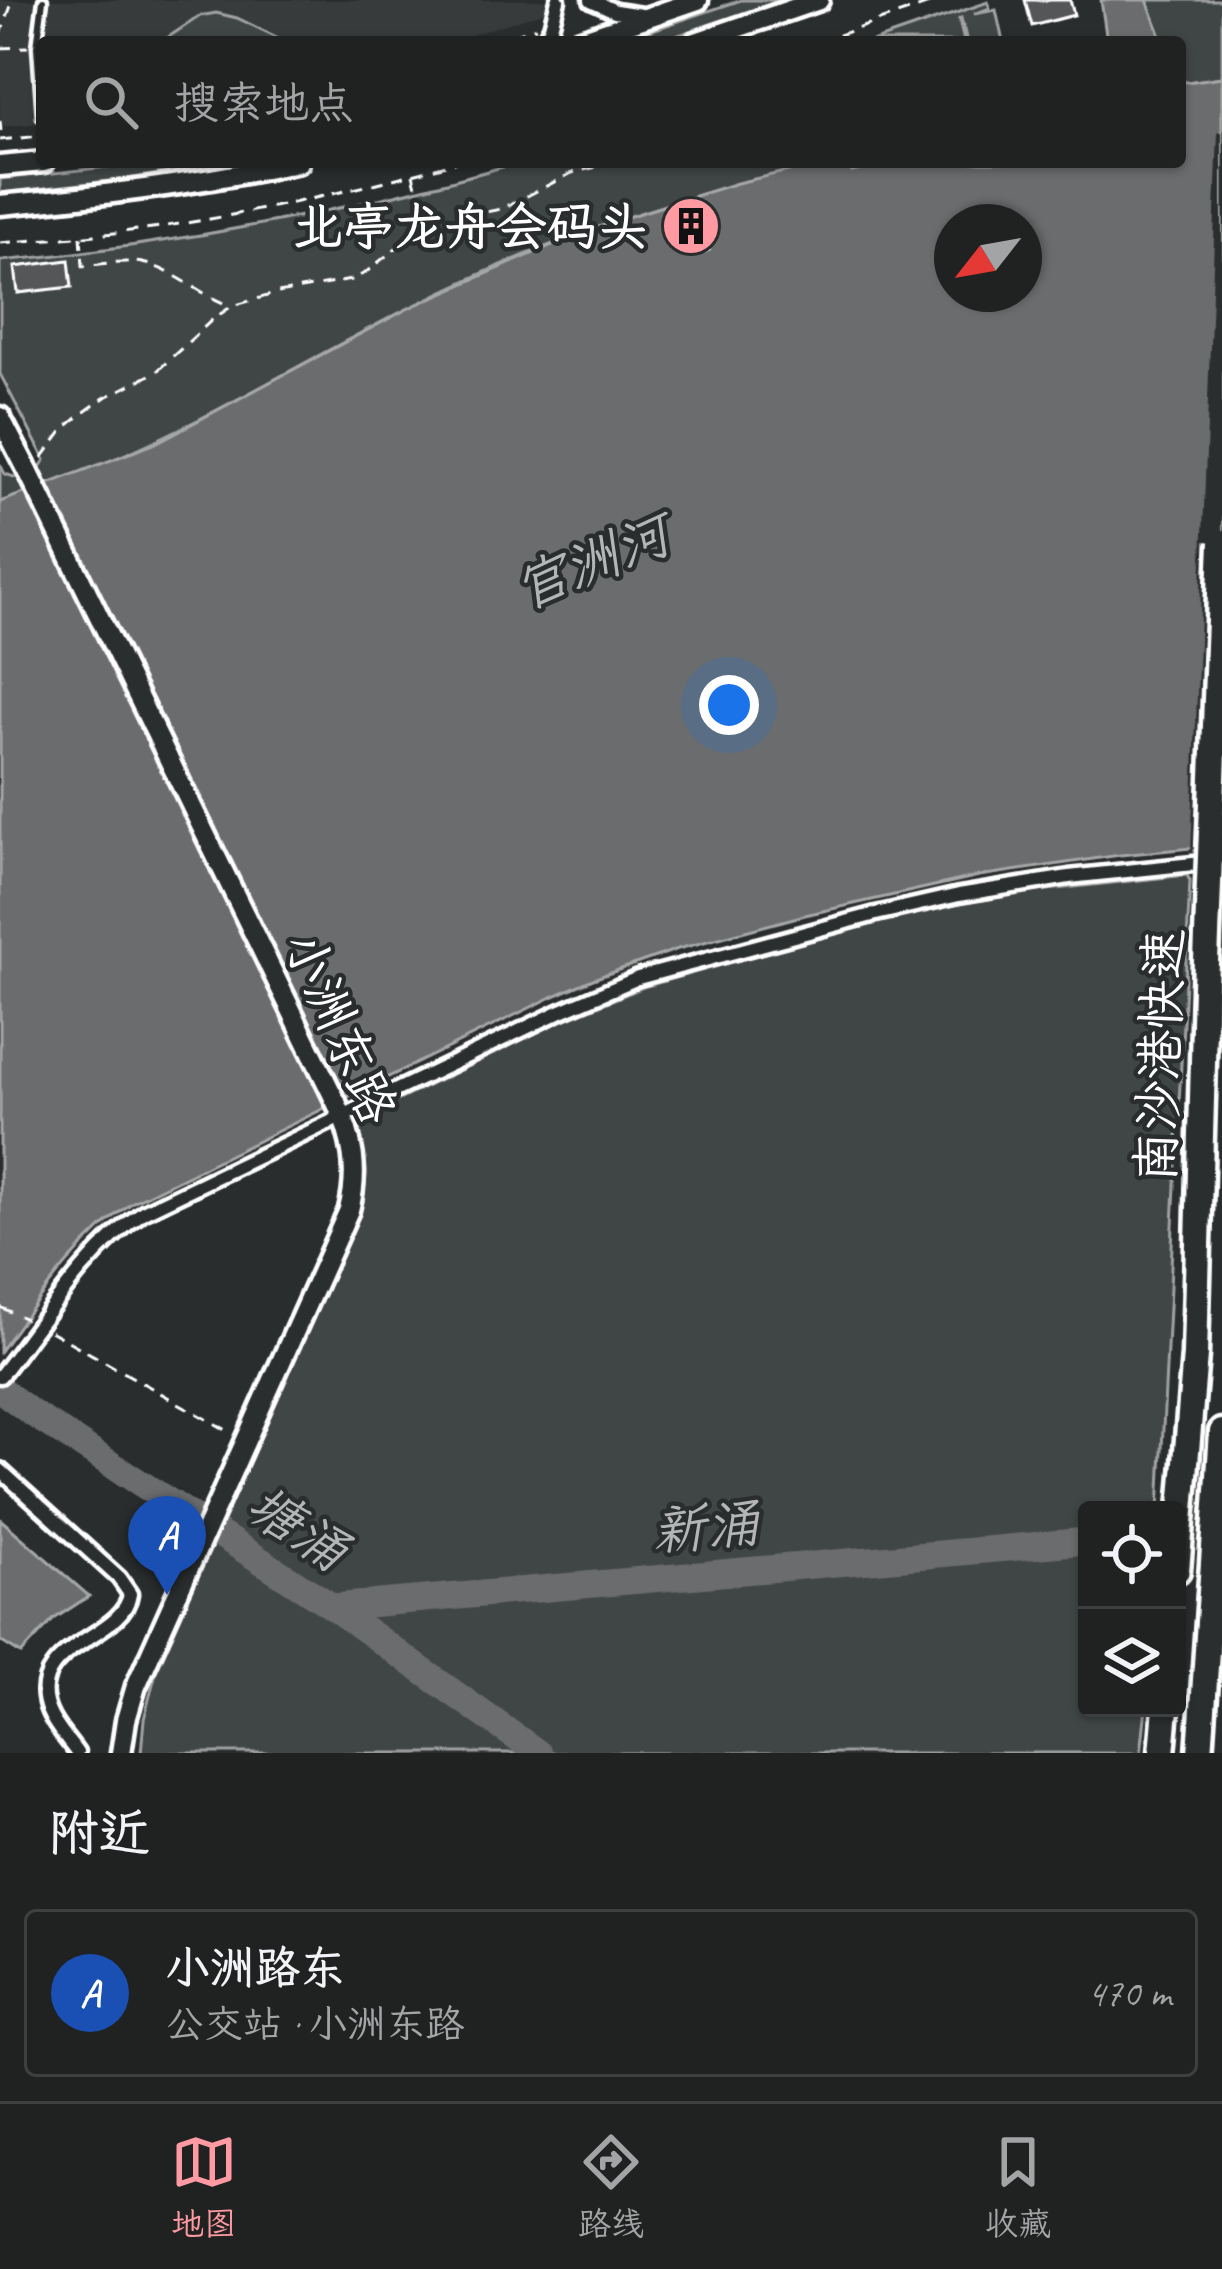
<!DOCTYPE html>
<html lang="zh">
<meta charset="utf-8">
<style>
body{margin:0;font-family:Caveat,"LXGW WenKai TC",sans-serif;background:#2d2f2f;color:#f1f3f6}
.controls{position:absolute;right:36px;bottom:36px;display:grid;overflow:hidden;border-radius:12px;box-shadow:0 3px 9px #0004}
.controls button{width:108px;height:108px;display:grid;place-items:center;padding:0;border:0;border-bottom:3px solid #3d3f40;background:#202222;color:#f1f3f6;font:60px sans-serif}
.compass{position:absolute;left:934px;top:204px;width:108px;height:108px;border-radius:50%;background:#202222;box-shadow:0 3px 9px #0004;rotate:239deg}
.you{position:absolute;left:729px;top:705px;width:42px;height:42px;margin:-30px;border:9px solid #fff;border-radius:50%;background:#1a73e8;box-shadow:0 0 0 18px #1a73e833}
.badge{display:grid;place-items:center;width:78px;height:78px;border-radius:50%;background:#ff9aa2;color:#fff;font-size:39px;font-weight:700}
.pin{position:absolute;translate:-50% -99px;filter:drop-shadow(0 3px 6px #0008)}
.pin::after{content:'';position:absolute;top:63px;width:42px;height:36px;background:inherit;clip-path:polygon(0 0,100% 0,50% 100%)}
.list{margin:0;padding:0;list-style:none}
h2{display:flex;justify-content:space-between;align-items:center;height:156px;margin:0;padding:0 48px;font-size:51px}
h2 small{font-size:39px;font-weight:400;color:#a2a4a5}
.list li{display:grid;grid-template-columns:78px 1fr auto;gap:36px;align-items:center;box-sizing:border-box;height:168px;margin:0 24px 24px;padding:0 24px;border:3px solid #3d3f40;border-radius:12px}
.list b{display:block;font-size:45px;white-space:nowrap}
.list p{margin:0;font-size:39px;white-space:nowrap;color:#a2a4a5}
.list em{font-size:39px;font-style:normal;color:#a2a4a5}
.icon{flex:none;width:66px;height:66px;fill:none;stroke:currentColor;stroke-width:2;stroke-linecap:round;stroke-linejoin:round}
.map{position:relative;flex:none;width:1222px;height:1753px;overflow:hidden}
.search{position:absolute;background:#202222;box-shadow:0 3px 9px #0004;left:36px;right:36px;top:36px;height:132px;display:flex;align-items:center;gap:30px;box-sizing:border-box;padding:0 42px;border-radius:12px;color:#a2a4a5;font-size:45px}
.sheet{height:348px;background:#202222}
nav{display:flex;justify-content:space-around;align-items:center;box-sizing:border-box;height:168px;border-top:3px solid #3d3f40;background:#202222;font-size:33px;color:#a2a4a5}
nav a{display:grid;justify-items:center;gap:6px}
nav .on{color:#ff9aa2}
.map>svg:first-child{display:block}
</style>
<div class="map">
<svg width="1222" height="1753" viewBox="0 0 1222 1753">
<rect width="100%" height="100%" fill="#2a2d2e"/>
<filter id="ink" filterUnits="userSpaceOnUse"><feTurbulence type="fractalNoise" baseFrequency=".00833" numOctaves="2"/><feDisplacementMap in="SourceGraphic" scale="24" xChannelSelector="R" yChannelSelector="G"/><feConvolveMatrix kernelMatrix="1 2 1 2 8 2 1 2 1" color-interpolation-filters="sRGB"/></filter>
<g filter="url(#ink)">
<path fill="#373a3b" d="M 0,0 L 549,0 L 550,4 L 549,10 L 450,42 L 42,42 L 42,123 L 0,127 Z"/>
<path fill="#414445" stroke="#a0a2a2" stroke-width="3" d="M 741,0 L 782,0 L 658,42 L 617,42 Z
M 1147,0 L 1222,0 L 1222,77 L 1187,82 L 1180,80 L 1180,42 L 1163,42 Z
M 988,2 L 990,8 L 974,14 L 996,10 L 1003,42 L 967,42 L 961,18 L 959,19 L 964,42 L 872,42 Z
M 216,13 L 237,18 L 287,42 L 161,42 L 200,16 Z
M 152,162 L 233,162 L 127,179 L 0,193 L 0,179 Z
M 520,162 L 827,162 C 684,194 543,240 413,306 C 300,362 196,429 77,474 C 52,484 26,495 0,502 L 0,464 L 5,474 L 17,478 L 40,467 L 45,460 L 0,374 L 0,261 C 177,245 350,211 520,162 Z
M 1187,875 L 1190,881 L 1159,1510 L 1087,1510 L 1087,1708 L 1146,1708 L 1141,1753 L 141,1753 L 144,1719 L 156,1672 L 356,1223 C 361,1207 365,1191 366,1174 C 367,1155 355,1134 364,1117 L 559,1022 L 643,987 L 857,927 L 937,908 L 1028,892 Z"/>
<path fill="#6a6c6d" stroke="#a6a7a7" stroke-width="3" fill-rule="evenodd" d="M 1101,0 L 1147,0 L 1163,42 L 1107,42 Z
M 1222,77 L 1222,845 L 1120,855 L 979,876 L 805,915 L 678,949 L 593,979 L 554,996 L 133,1202 C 78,1241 40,1297 0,1351 L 0,502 L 154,444 L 411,307 L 557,243 L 624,218 L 737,183 L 827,162 L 849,162 L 852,172 L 897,162 L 1180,162 L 1180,80 L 1187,82 ZM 952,222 L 1024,222 L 1024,294 L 952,294 Z
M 0,1519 L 89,1596 L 54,1619 L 21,1654 L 0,1641 Z"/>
<path fill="#2a2d2e" d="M 1218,132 L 1222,132 L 1222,851 L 1191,854 Z
M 46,479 L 347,1097 L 324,1108 L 22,489 Z"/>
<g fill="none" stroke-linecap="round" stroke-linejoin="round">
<path stroke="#6a6c6d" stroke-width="27" d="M 0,1389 L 33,1414 L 333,1607 L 538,1753
M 333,1607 L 1087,1541"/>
</g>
<path fill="#555758" stroke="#fff" stroke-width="3" d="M 1025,0 L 1070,0 L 1074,15 L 1032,26 Z
M 687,198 L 709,250 L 696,255 L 673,202 Z
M 69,260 L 72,287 L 18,293 L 15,267 Z"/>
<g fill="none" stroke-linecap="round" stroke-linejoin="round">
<g stroke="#fff" stroke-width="15">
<path id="service" d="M 42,117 L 37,47 L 43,0"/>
</g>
<g stroke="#fff" stroke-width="21">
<path id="minor" d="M 591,0 L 615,11 L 641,15
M 542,42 L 551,27 L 558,0
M 0,1376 C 45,1319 83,1255 143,1212 L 559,1012 L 638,978 L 876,914 L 959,895 L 1069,877 L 1222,861
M 0,1470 L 119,1578 L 130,1594 C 124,1639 22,1646 49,1712 C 55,1727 68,1740 77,1753"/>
</g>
<g stroke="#fff" stroke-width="27">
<path id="secondary" d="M 0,417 L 29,473
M 121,1753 L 126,1720 L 136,1686 L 349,1210 C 359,1171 353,1138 336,1102"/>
</g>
<g stroke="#fff" stroke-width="27">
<path id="primary" d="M 575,42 L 698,0
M 696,42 L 819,0
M 0,166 L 44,162
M 0,205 C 100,196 201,184 299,162"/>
</g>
<g stroke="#fff" stroke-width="33">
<path id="motorway" d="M 1177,1570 L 1195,1355 L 1205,988
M 1162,1753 L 1166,1708
M 1200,1753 L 1222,1432"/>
</g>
<path stroke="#fff" stroke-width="3" stroke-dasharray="12 9" stroke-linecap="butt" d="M 0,37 L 13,0
M 493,42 L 536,27
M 818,42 L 941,0
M 0,48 L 28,47
M 0,121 L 1,131
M 0,140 L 42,136
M 413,174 L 425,223
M 81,236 L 83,266 C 102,264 123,260 142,263 C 173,269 200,295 231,306
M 0,243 C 43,239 87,237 130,231 C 240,217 349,192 457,162
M 42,458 L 64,429 L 83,413 L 104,398 L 156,372 L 213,319 L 232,306 L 278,293 L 351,280 L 365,273 L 426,224 L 501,209 L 572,173 L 617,162
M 0,1307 L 26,1319
M 50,1331 L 230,1432"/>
<use href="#service" stroke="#2a2d2e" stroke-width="6"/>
<use href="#minor" stroke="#2a2d2e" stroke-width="12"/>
<use href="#secondary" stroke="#2a2d2e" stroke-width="18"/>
<use href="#primary" stroke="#2a2d2e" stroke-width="18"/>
<use href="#motorway" stroke="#2a2d2e" stroke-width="24"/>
<g stroke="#fff" stroke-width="27" stroke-linecap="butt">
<path id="secondary-bridge" d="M 29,473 L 336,1102"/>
</g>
<g stroke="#fff" stroke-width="33" stroke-linecap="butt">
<path id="motorway-bridge" d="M 1205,988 L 1222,542"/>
</g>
<use href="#secondary-bridge" stroke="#2a2d2e" stroke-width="18"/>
<use href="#motorway-bridge" stroke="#2a2d2e" stroke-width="24"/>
</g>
</g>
<defs>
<g id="building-disc" transform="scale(3)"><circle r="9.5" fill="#ff9aa2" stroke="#2a2d2e"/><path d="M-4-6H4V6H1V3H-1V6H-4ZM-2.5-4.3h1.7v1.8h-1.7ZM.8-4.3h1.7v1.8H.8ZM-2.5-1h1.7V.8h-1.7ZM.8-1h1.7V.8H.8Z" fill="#111"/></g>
</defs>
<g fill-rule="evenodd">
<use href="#building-disc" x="691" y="226"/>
</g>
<g text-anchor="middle" stroke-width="9" stroke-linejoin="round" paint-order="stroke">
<g font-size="51" font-weight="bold" fill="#fff" stroke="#2a2d2e" text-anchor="end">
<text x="649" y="244">北亭龙舟会码头</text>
</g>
<g font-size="51" fill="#fff" stroke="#2a2d2e">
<text transform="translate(341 1027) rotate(66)" y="18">小洲东路</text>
<text transform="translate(1159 1055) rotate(-88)" y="18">南沙港快速</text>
</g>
<g font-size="54" font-style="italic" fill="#b4b6b6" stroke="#2a2d2e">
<text transform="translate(592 561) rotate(-22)" y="19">官洲河</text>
<text transform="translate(706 1526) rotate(-5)" y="19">新涌</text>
<text transform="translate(298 1527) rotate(33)" y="19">塘涌</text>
</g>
</g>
</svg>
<div class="controls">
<button><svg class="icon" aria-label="locate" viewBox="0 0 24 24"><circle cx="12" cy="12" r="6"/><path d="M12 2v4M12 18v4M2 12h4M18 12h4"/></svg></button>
<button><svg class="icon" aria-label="layers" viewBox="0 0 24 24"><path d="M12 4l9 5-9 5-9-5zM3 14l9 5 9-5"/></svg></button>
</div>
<svg class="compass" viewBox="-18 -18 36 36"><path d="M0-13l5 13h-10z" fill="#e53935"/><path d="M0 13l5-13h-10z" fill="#a2a4a5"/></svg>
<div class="you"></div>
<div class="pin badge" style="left:167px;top:1595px;background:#1a4fb4">A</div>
<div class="search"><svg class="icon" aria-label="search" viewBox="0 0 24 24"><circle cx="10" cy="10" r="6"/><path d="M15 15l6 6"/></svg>搜索地点</div>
</div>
<section class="sheet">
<h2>附近<small></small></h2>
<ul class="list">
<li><span class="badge" style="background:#1a4fb4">A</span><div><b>小洲路东</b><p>公交站 · 小洲东路</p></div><em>470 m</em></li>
</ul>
</section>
<nav>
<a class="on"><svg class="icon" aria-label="map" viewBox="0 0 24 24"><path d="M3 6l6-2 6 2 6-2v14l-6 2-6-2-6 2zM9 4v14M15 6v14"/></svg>地图</a>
<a><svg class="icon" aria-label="directions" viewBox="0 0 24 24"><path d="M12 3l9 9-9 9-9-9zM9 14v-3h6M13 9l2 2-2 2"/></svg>路线</a>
<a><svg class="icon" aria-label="saved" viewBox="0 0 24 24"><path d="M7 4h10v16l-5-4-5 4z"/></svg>收藏</a>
</nav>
